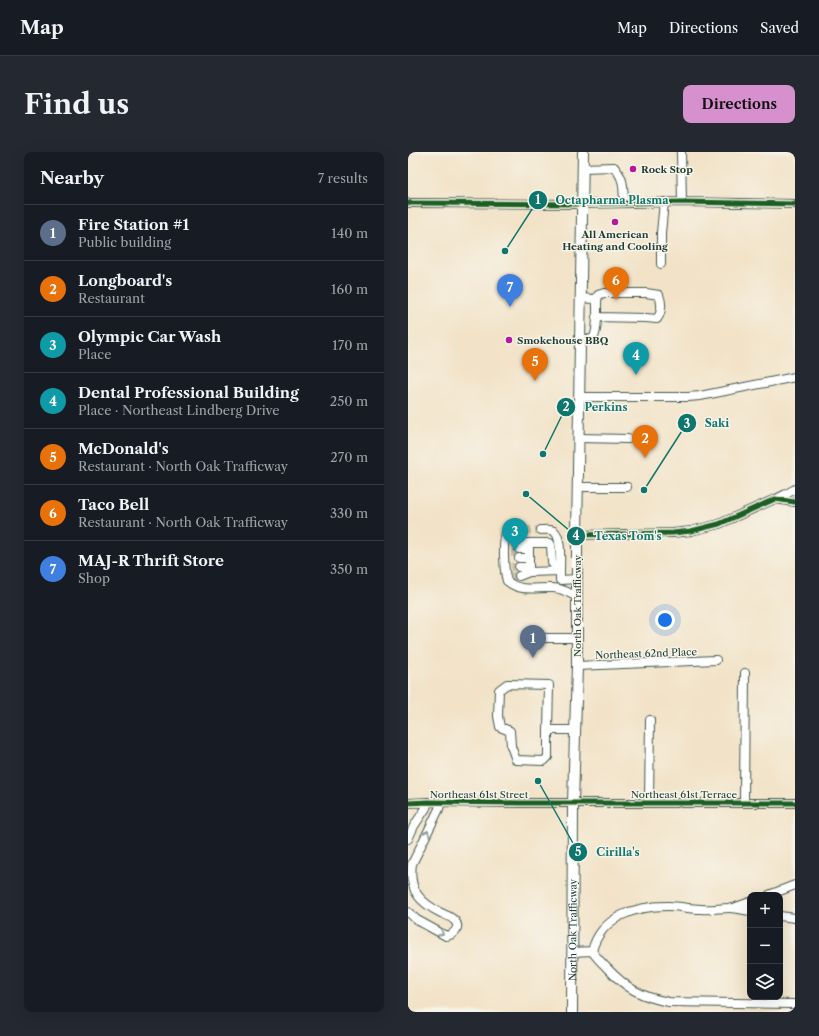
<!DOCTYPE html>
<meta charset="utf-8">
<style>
body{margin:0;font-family:"Libre Caslon Text",serif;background:#242831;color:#f1f3f6}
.controls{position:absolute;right:12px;bottom:12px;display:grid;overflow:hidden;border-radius:8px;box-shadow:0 4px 16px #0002}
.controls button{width:36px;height:36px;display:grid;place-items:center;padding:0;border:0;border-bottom:1px solid #363941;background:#171b24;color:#f1f3f6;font:20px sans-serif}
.you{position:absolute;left:257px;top:468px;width:14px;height:14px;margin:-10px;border:3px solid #fff;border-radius:50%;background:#1a73e8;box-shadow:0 0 0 6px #1a73e833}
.badge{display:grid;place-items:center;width:26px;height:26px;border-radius:50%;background:#d690ce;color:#fff;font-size:13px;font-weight:700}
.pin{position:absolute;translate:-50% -33px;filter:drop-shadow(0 1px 2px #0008)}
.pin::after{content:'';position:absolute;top:21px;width:14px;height:12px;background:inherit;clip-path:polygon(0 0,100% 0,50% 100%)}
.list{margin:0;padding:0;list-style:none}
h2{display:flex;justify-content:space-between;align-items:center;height:52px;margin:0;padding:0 16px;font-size:17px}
h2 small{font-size:13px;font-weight:400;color:#9ea1a6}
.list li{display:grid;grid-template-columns:26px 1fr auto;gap:12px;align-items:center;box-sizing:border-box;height:56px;padding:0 16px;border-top:1px solid #363941}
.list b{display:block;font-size:15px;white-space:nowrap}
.list p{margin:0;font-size:13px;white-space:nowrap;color:#9ea1a6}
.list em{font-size:13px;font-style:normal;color:#9ea1a6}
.icon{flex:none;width:22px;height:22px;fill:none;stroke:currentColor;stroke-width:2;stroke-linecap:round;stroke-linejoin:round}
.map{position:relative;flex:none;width:387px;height:860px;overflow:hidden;border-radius:8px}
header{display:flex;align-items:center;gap:24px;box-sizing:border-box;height:56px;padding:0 20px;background:#171b24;border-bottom:1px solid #363941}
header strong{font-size:19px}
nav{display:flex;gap:22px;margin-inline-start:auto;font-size:14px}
.intro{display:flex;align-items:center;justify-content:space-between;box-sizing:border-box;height:96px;padding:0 24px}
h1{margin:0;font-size:28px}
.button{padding:10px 18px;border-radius:8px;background:#d690ce;color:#111;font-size:14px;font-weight:700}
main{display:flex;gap:24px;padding:0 24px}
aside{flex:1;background:#171b24;border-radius:8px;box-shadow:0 4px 16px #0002}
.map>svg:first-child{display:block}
</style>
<header>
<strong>Map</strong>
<nav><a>Map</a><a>Directions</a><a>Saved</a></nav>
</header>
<div class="intro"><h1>Find us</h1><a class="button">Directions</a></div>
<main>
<aside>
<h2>Nearby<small>7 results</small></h2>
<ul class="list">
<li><span class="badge" style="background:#5c6f8a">1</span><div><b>Fire Station #1</b><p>Public building</p></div><em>140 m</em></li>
<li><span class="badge" style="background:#e8710a">2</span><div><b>Longboard's</b><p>Restaurant</p></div><em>160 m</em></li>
<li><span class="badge" style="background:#0f9aa8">3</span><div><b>Olympic Car Wash</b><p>Place</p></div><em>170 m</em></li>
<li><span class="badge" style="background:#0f9aa8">4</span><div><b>Dental Professional Building</b><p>Place · Northeast Lindberg Drive</p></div><em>250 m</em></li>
<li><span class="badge" style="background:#e8710a">5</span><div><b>McDonald's</b><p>Restaurant · North Oak Trafficway</p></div><em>270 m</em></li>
<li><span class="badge" style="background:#e8710a">6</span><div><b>Taco Bell</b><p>Restaurant · North Oak Trafficway</p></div><em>330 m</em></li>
<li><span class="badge" style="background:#3f7fe0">7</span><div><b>MAJ-R Thrift Store</b><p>Shop</p></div><em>350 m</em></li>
</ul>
</aside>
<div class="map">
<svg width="387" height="860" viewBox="0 0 387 860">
<rect width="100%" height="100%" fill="#f7f3e8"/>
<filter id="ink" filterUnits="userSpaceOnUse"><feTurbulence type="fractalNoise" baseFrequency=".025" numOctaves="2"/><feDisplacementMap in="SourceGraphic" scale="8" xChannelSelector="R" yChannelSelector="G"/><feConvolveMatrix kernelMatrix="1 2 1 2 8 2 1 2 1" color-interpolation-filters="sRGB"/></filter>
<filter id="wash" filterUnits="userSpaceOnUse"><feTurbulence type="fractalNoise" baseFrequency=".012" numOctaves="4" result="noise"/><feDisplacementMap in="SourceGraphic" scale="16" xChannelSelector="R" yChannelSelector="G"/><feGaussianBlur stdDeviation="0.9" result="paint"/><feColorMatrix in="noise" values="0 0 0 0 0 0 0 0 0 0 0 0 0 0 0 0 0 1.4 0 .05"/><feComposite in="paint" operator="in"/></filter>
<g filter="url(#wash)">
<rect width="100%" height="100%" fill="#f2e3c8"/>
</g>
<g filter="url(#ink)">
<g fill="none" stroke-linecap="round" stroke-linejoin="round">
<path stroke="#c8c2aa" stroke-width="8" stroke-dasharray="8 4" stroke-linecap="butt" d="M 103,378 L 133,378
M 103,392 L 116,391
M 103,401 L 111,401
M 103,415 L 111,415
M 103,424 L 111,424"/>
<g stroke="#3f564a" stroke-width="10">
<path id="minor" d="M 273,0 L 274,50
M 174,16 L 206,15 C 217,28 215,35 216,51
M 0,51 L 173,52 L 274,50 L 387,52
M 253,112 L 253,81 L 256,50
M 188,165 L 238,166 L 249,167 C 254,160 254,151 251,143 L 238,141 L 196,141 L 190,143 L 189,150
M 172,186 C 175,186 181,188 184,187 C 190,185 189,156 189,150 L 186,147 L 172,146
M 171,245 L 280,245 L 292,244 L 387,225
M 171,286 L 220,287
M 170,335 L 219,335
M 368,347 L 380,341 L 387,337
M 103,378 L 99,379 C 94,388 96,420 99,429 C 113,441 129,435 145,436 C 154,436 161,441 169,445
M 133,378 C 137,378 142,377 146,379 C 154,385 152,409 152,419
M 169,383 L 265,381 L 283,379 L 311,372 L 367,347 L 387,350
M 116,391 L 142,391 L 143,393 L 144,411 L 147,414
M 111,397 L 121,397 L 121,420 L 152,419 L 152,428 L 169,427
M 111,406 L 121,406
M 111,415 L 121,415
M 111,424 L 121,420
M 123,486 L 169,486
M 169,514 L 308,508
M 140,578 L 141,533 L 99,532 L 91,538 L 90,564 L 92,575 L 102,579 L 103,594 L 108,608 L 136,609 L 140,605 L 140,578 L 167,578
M 0,651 L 20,650 L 113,651 L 387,651
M 241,651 L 242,568
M 336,651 L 337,521
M 0,687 L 6,674 L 18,656 L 20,650
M 361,743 L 387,733
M 328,755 L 342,750
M 0,760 L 9,768 L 38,784 C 45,783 53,776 47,769 C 44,765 38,763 33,761 C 13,751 0,739 4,712 L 31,657 L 33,650
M 372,764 L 387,766
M 184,799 C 188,805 193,810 199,816 C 218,836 233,845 261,850 L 387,852
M 184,799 C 193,764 228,754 260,754 C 271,754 282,757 293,757 C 303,758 312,756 321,756 C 328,756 335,758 342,759
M 165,800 L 184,799"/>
</g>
<g stroke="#3f564a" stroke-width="12">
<g id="major">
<path id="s1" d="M 164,860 L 165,651 L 169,514 L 169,383 L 175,0"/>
</g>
</g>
<use href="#minor" stroke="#fff" stroke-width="8"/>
<use href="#major" stroke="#fff" stroke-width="10"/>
<g stroke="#f7f3e8" stroke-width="8">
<path id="cycleway" d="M 0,51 L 173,52 L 274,50 L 387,52
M 169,383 L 265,381 L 283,379 L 311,372 L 367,347 L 387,350
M 0,651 L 20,650 L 113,651 L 387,651"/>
</g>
<use href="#cycleway" stroke="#1b5e20" stroke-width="5"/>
</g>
<defs><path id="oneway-chevron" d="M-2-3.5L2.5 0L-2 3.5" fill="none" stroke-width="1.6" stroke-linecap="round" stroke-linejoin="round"/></defs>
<g stroke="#8f9e9a">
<use href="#oneway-chevron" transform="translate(19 681) rotate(-64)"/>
<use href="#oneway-chevron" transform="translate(33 781) rotate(25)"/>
</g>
</g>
<g fill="#b5179e" stroke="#f7f3e8" stroke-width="1.5">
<circle cx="225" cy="17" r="4"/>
<circle cx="207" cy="70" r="4"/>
<circle cx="101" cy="188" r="4"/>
</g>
<g text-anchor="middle" stroke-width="3" stroke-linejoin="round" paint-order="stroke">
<g font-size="10" font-weight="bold" fill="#1f3d34" stroke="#f7f3e8" text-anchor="start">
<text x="233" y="21">Rock Stop</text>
<text x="207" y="86" text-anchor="middle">All American<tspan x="207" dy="12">Heating and Cooling</tspan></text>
<text x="109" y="192">Smokehouse BBQ</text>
</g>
<g font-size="10" fill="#1f3d34" stroke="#f7f3e8">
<text transform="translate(169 454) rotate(-90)" y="4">North Oak Trafficway</text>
<text transform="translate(238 501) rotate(-2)" y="4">Northeast 62nd Place</text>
<text x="71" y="646">Northeast 61st Street</text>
<text x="276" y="646">Northeast 61st Terrace</text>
<text dy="4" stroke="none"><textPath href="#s1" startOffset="82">North Oak Trafficway</textPath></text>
</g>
</g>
<path fill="none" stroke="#0f766e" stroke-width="1.5" d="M97 99L130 48M135 302L158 255M236 338L279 271M118 342L168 384M130 629L170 700"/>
<g fill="#0f766e" stroke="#f7f3e8" stroke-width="1.5">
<circle cx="97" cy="99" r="4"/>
<circle cx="135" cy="302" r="4"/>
<circle cx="236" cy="338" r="4"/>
<circle cx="118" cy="342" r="4"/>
<circle cx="130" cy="629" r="4"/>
<circle cx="130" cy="48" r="10"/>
<circle cx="158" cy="255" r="10"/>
<circle cx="279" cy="271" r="10"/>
<circle cx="168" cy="384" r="10"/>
<circle cx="170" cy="700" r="10"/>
</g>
<g font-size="12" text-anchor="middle" font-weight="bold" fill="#fff">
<text x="130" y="52">1</text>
<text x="158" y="259">2</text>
<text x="279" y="276">3</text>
<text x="168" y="388">4</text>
<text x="170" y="704">5</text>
</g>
<g font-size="11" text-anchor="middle" font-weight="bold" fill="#0f766e" stroke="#f7f3e8" stroke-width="3" stroke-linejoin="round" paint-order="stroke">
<text x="204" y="52">Octapharma Plasma</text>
<text x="198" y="259">Perkins</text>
<text x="309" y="275">Saki</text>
<text x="220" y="388">Texas Tom's</text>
<text x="210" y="704">Cirilla's</text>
</g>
</svg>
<div class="controls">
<button>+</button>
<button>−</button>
<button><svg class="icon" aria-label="layers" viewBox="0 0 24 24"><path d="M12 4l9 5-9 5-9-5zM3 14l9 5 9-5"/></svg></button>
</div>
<div class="you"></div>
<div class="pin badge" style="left:125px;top:506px;background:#5c6f8a">1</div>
<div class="pin badge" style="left:237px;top:306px;background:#e8710a">2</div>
<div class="pin badge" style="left:107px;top:399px;background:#0f9aa8">3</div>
<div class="pin badge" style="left:228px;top:223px;background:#0f9aa8">4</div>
<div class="pin badge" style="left:127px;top:229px;background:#e8710a">5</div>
<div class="pin badge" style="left:208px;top:148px;background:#e8710a">6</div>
<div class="pin badge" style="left:102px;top:155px;background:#3f7fe0">7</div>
</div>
</main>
